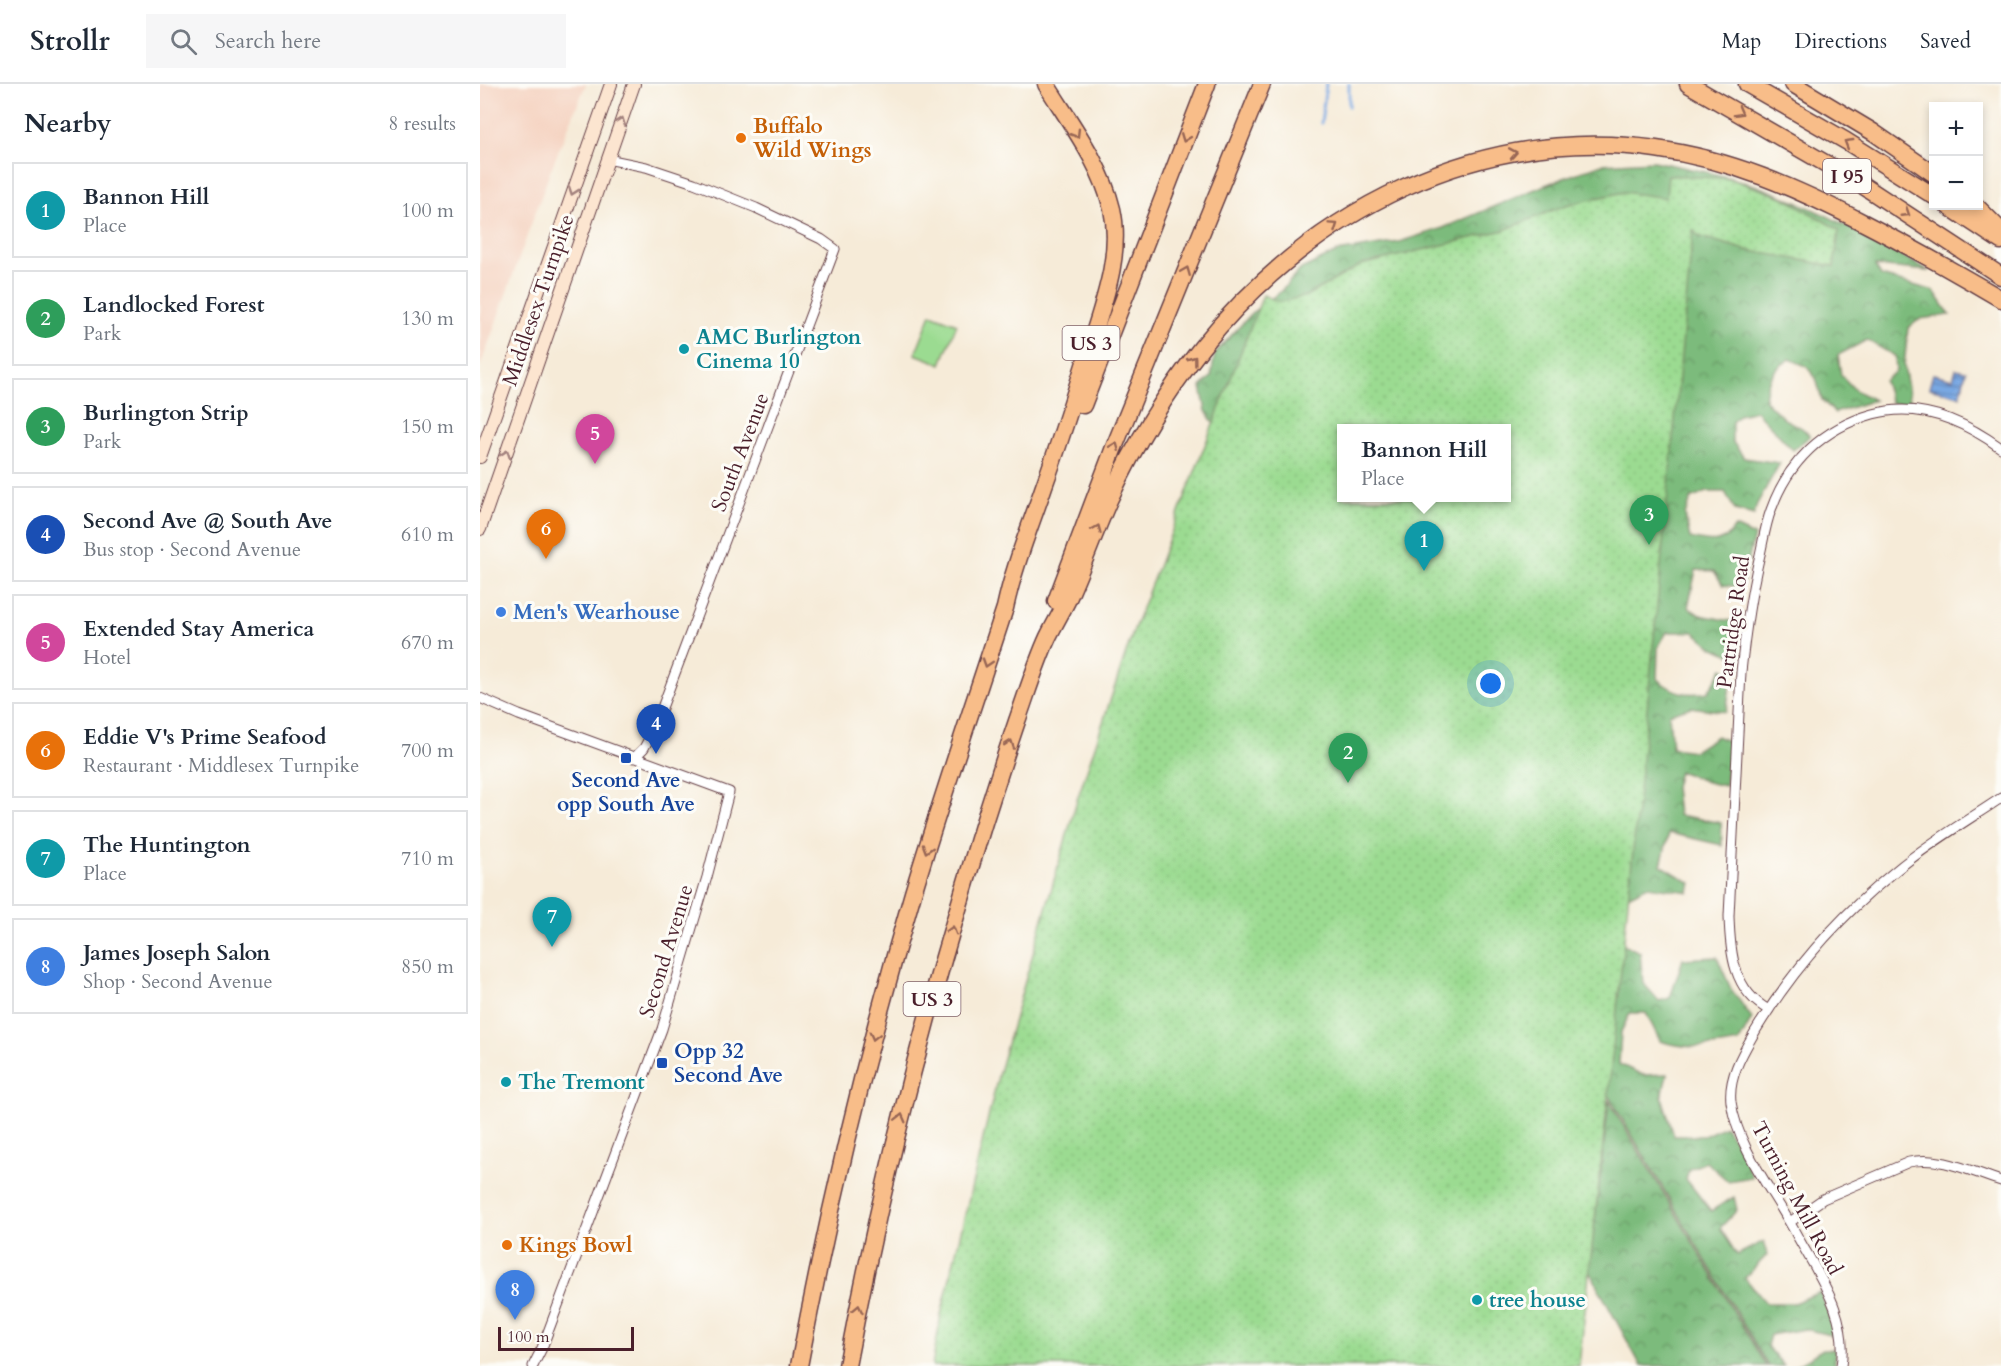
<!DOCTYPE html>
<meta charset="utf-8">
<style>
body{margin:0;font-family:Cardo,serif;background:#f6f6f7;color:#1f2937}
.controls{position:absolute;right:18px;top:18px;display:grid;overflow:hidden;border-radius:0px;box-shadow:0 3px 9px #0003}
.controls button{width:54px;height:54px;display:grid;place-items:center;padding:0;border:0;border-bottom:2px solid #e0e1e3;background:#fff;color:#1f2937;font:30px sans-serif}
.scale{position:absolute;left:18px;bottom:15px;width:136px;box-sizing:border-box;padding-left:6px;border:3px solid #4a1f2b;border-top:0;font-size:16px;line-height:21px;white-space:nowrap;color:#4a1f2b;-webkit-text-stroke:4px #fdfcf7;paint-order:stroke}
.you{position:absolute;left:1011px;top:600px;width:21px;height:21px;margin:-15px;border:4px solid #fff;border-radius:50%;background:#1a73e8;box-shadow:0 0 0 9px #1a73e833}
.badge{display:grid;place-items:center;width:39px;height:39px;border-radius:50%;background:#111827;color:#fff;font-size:20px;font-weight:700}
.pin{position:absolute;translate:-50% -50px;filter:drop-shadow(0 2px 3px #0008)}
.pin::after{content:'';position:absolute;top:32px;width:21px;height:18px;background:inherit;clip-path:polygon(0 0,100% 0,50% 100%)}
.popup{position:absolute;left:857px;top:340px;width:174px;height:78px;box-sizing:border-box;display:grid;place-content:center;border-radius:0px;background:#fff;filter:drop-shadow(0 2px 4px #0005);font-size:20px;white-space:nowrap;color:#747a83}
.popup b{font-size:22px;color:#1f2937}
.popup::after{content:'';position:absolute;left:50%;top:100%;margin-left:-12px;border:12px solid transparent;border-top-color:#fff}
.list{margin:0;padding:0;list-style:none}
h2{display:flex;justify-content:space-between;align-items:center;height:78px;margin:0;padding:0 24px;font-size:26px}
h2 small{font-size:20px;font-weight:400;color:#747a83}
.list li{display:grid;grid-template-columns:39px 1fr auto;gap:18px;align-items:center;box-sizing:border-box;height:96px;margin:0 12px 12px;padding:0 12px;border:2px solid #e0e1e3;border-radius:0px}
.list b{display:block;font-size:22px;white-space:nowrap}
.list p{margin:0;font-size:20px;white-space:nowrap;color:#747a83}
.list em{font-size:20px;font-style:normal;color:#747a83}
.icon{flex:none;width:33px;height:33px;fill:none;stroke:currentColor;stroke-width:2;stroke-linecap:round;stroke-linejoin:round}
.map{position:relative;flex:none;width:1521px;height:1282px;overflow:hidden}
header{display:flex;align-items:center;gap:36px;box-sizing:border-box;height:84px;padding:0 30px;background:#fff;border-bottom:2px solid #e0e1e3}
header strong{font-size:28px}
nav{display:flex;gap:33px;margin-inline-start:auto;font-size:21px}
.search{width:420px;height:54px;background:#f6f6f7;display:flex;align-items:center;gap:15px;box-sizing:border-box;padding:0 21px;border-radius:0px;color:#747a83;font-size:22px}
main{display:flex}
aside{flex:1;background:#fff}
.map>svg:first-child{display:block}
</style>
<header>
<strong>Strollr</strong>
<div class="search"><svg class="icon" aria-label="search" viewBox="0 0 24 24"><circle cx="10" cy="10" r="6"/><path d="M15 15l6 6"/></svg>Search here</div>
<nav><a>Map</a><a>Directions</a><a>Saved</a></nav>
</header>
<main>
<aside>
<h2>Nearby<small>8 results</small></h2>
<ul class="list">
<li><span class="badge" style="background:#0f9aa8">1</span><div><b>Bannon Hill</b><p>Place</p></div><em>100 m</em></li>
<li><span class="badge" style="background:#2e9e5b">2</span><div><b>Landlocked Forest</b><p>Park</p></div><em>130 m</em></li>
<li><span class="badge" style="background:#2e9e5b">3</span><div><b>Burlington Strip</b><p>Park</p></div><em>150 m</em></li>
<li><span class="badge" style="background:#1a4fb4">4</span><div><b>Second Ave @ South Ave</b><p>Bus stop · Second Avenue</p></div><em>610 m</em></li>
<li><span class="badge" style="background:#d1479c">5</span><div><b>Extended Stay America</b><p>Hotel</p></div><em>670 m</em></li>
<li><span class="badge" style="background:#e8710a">6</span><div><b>Eddie V's Prime Seafood</b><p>Restaurant · Middlesex Turnpike</p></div><em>700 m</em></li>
<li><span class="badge" style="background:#0f9aa8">7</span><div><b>The Huntington</b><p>Place</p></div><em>710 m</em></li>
<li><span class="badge" style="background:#3f7fe0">8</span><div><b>James Joseph Salon</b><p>Shop · Second Avenue</p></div><em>850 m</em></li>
</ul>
</aside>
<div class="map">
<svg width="1521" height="1282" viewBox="0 0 1521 1282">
<defs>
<pattern id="forest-crowns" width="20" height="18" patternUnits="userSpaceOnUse" patternTransform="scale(1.5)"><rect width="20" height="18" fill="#7cbb7b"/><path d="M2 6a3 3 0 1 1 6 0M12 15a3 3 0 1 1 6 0" fill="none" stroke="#689765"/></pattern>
<pattern id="park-dots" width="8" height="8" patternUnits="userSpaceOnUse" patternTransform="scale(1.5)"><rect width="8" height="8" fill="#9bdb91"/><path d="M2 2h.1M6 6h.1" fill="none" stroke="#87bc7d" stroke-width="1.8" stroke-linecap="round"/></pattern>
<pattern id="water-rules" width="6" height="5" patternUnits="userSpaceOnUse" patternTransform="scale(1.5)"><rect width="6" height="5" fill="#79a8e3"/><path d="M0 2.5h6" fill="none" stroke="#6588b8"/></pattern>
</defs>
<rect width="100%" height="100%" fill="#fdfcf7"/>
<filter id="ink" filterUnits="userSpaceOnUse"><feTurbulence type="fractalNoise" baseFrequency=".0167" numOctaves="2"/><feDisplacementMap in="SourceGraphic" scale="12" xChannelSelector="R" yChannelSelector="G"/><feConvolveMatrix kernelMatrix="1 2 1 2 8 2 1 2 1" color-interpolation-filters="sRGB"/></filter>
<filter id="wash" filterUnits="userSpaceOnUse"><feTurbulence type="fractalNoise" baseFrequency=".008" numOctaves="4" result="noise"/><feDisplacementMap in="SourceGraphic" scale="24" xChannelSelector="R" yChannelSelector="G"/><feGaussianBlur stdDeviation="1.35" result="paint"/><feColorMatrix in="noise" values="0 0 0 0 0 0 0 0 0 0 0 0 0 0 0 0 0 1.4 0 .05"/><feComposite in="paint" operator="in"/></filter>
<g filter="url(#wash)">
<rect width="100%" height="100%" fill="#f6ebd8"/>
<path fill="#f5d3c1" d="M 0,0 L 106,0 L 71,85 L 0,283 Z"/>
<path fill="url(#forest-crowns)" stroke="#636d53" stroke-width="1.5" fill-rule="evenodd" d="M 1173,77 C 1211,85 1249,91 1285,105 C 1343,127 1396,157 1449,187 L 1395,182 L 1401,192 L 1454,207 L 1470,231 L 1440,235 L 1428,244 L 1424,282 L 1431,321 L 1411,319 L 1404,297 L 1416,287 L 1415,272 L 1387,256 L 1358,271 L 1361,291 L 1375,306 L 1394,316 L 1355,329 L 1342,316 L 1336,294 L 1326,282 L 1310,275 C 1292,286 1287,295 1285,316 L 1304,335 L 1322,344 L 1330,352 L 1313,366 L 1276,327 L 1259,331 L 1252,338 L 1252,357 L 1264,374 L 1300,379 L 1277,420 L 1274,431 L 1255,426 L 1245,408 L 1226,408 L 1211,415 L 1205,431 L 1210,454 C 1230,458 1242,463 1255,443 L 1274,452 L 1262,503 L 1243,501 L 1234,487 L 1216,486 L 1208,523 L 1220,531 L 1256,538 L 1252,572 L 1232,563 L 1214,548 L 1187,548 L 1178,563 L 1177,595 C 1194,609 1206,612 1228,608 L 1243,584 L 1252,590 L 1246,628 L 1211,623 L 1189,630 L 1192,664 L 1214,667 L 1237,652 L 1250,658 L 1245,702 L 1227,698 L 1199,687 L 1195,703 L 1198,731 L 1241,739 L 1242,761 L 1189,749 L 1181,781 L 1211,799 L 1209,808 L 1168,802 L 1146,813 L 1139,859 L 1160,868 L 1163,899 L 1179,917 L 1190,914 L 1203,875 L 1237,873 L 1251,905 L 1272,934 L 1259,958 C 1232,963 1207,966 1180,957 L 1166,929 L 1150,929 L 1141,948 L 1139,980 L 1163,991 L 1187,990 L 1182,1013 L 1194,1052 L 1224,1052 L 1245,1042 L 1260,1064 L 1272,1093 L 1248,1097 L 1226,1078 L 1209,1085 L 1206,1095 L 1231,1127 L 1254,1113 L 1257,1126 L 1240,1144 L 1257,1171 L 1284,1157 L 1287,1171 L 1265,1194 L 1286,1219 L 1314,1219 L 1340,1208 L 1353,1242 L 1354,1252 L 1325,1245 L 1290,1251 L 1287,1262 L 1304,1282 L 1288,1282 L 1131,1016 L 915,636 L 726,327 L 721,303 L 731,293 L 735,269 L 773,228 L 801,207 L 821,185 L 857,168 L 919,158 L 963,144 L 1065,101 L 1122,80 ZM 862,344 L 1026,344 L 1026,414 L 862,414 Z
M 1129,1017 L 1286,1282 L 1161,1282 L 1109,1187 Z
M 1343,1265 L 1356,1265 L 1355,1282 L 1316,1282 Z"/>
<path fill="url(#park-dots)" stroke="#727d5e" stroke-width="1.5" fill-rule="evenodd" d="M 1188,91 L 1251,95 L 1305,114 L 1359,146 L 1354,182 L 1266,166 L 1218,152 L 1213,146 C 1177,525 1141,904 1099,1282 L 452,1282 L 461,1231 L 519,988 L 597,716 L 654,545 L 783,211 L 800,218 L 826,212 L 881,181 L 1024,146 L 1086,121 L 1144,108 L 1186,114 ZM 862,344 L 1026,344 L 1026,414 L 862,414 Z"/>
<path fill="#9bdb91" stroke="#727d5e" stroke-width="1.5" d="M 451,230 L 477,240 L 461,280 L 435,270 Z"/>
<path fill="url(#water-rules)" stroke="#626487" stroke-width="1.5" d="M 1476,285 L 1486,287 L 1480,312 L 1449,304 L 1453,290 L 1473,295 Z"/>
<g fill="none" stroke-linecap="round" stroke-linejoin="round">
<path stroke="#79a8e3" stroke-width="3" d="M 869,0 L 869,22
M 841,39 L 846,0"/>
</g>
</g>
<g filter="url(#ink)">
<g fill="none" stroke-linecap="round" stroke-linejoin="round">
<g stroke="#643e45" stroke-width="11">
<path id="minor" d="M 127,75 L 166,83 L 214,99 L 276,124 L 341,155 L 355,165 L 174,645 L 164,664 L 154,674
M 0,614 L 39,631 L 249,708 L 227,793 L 182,945 L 62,1264 L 53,1282
M 1289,926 C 1253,907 1250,868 1249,832 L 1261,588 C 1265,550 1270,513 1279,475 C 1283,459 1285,442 1291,426 C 1308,378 1343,344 1393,330 C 1439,317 1484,337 1521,364
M 1310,1138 L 1343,1115 L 1429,1078 C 1460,1071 1492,1088 1521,1097
M 1361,1282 C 1369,1230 1338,1191 1315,1148 C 1293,1107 1258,1065 1251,1018 C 1248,992 1264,967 1276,946 C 1312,887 1359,833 1413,789 C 1446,761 1485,738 1521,714"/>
</g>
<g stroke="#643e45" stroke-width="14">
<path id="secondary" d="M 0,373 L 131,0
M 0,445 L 154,0"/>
</g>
<g stroke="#643e45" stroke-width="19">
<path id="motorway" d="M 1208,0 L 1376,97 L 1521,192
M 1267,0 L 1366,57 L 1454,112
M 1313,0 L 1393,48 L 1454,90
M 1468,122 L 1521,157
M 1496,122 L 1521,147
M 603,321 L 727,0
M 576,517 L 633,366 L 782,0
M 319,1282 C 349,1123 387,965 433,809 C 462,713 494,619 525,524 C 534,482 550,443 564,402 C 581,355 596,307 611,259 C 624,217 642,169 632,125 C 621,79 590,39 566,0
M 367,1282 C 397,1122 436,964 483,808 C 500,750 518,693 537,637 C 547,609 556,579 568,553 C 574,541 581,529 587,517 C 602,484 614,450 629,416 C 654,362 685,310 722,263 C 833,126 997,41 1176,65 C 1250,75 1316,104 1382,138 C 1429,162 1475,188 1521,215"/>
</g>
<use href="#minor" stroke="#fff" stroke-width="9"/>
<use href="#secondary" stroke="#fce5d0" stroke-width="12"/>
<use href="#motorway" stroke="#f8bd89" stroke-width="16"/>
</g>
<defs><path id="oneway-chevron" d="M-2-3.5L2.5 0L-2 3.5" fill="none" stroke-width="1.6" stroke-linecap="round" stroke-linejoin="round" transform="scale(1.5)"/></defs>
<g stroke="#986655">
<use href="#oneway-chevron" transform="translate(1259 28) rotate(29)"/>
<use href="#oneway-chevron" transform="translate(596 50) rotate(59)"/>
<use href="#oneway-chevron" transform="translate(705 54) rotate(111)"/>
<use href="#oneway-chevron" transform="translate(1368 59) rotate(-149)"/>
<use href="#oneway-chevron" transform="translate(1033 69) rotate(-10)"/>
<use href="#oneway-chevron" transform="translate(1426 129) rotate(33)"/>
<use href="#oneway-chevron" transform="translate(854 142) rotate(-34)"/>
<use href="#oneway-chevron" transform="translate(706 187) rotate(-68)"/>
<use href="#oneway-chevron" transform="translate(713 276) rotate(-53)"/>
<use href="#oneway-chevron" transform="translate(635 362) rotate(-68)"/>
<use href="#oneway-chevron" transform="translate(617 445) rotate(-67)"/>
<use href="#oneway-chevron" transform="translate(507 579) rotate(108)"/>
<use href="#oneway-chevron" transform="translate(530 660) rotate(-71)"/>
<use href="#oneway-chevron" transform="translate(447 765) rotate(107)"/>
<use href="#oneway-chevron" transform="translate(472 846) rotate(-74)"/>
<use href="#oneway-chevron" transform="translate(394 952) rotate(104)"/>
<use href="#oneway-chevron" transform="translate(421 1034) rotate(-76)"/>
<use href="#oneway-chevron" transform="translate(378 1225) rotate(-78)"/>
</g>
<g stroke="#a3827e">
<use href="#oneway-chevron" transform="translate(141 37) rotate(-70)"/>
<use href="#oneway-chevron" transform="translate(93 107) rotate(109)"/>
<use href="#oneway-chevron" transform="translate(26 370) rotate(-71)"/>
</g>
</g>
<g fill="#e8710a" stroke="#fdfcf7" stroke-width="2">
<circle cx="261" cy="54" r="6"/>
<circle cx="27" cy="1161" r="6"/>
</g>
<g fill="#0f9aa8" stroke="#fdfcf7" stroke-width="2">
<circle cx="204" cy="265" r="6"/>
<circle cx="26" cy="998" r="6"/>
<circle cx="997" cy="1216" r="6"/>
</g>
<circle fill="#3f7fe0" stroke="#fdfcf7" stroke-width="2" cx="21" cy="528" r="6"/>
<g fill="#1a4fb4" stroke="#fdfcf7" stroke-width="2">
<rect x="140" y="668" width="12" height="12" rx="3"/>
<rect x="176" y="973" width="12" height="12" rx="3"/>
</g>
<g text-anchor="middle" stroke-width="6" stroke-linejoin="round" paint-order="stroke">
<g fill="#fdfcf7" stroke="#806168" stroke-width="1.5">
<rect x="1343" y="75" width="48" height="34" rx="4.5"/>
<rect x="582.5" y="242" width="57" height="34" rx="4.5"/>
<rect x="423.5" y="898" width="57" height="34" rx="4.5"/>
</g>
<g font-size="20" font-weight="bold" fill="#4a1f2b">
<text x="1367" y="99">I 95</text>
<text x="611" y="266">US 3</text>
<text x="452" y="922">US 3</text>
</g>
<g font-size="21" font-weight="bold" fill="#c56008" stroke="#fdfcf7" text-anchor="start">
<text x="273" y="49">Buffalo<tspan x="273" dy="24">Wild Wings</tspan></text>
<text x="39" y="1168">Kings Bowl</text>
</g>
<g font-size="21" fill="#4a1f2b" stroke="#fdfcf7">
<text transform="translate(58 216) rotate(-71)" y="7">Middlesex Turnpike</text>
<text transform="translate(260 368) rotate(-69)" y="7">South Avenue</text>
<text transform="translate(1253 538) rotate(-82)" y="7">Partridge Road</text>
<text transform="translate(186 867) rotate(-73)" y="7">Second Avenue</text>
<text transform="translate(1317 1114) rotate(62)" y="7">Turning Mill Road</text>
</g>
<g font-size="21" font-weight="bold" fill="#0d838f" stroke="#fdfcf7" text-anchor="start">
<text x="216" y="260">AMC Burlington<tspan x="216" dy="24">Cinema 10</tspan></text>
<text x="38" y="1005">The Tremont</text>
<text x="1009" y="1223">tree house</text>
</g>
<g font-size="21" font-weight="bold" fill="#366cbe" stroke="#fdfcf7" text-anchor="start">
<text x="33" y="535">Men's Wearhouse</text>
</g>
<g font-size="21" font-weight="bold" fill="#164399" stroke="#fdfcf7">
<text x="146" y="703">Second Ave<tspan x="146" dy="24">opp South Ave</tspan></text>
<text x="194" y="974" text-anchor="start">Opp 32<tspan x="194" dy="24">Second Ave</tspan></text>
</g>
</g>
</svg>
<div class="controls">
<button>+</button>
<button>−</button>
</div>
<div class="scale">100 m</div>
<div class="you"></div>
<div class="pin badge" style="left:944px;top:487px;background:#0f9aa8">1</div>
<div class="popup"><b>Bannon Hill</b>Place</div>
<div class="pin badge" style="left:868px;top:699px;background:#2e9e5b">2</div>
<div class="pin badge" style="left:1169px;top:461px;background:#2e9e5b">3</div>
<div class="pin badge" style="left:176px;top:670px;background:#1a4fb4">4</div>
<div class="pin badge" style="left:115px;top:380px;background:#d1479c">5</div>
<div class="pin badge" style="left:66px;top:475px;background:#e8710a">6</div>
<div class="pin badge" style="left:72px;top:863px;background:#0f9aa8">7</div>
<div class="pin badge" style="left:35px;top:1236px;background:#3f7fe0">8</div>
</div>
</main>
